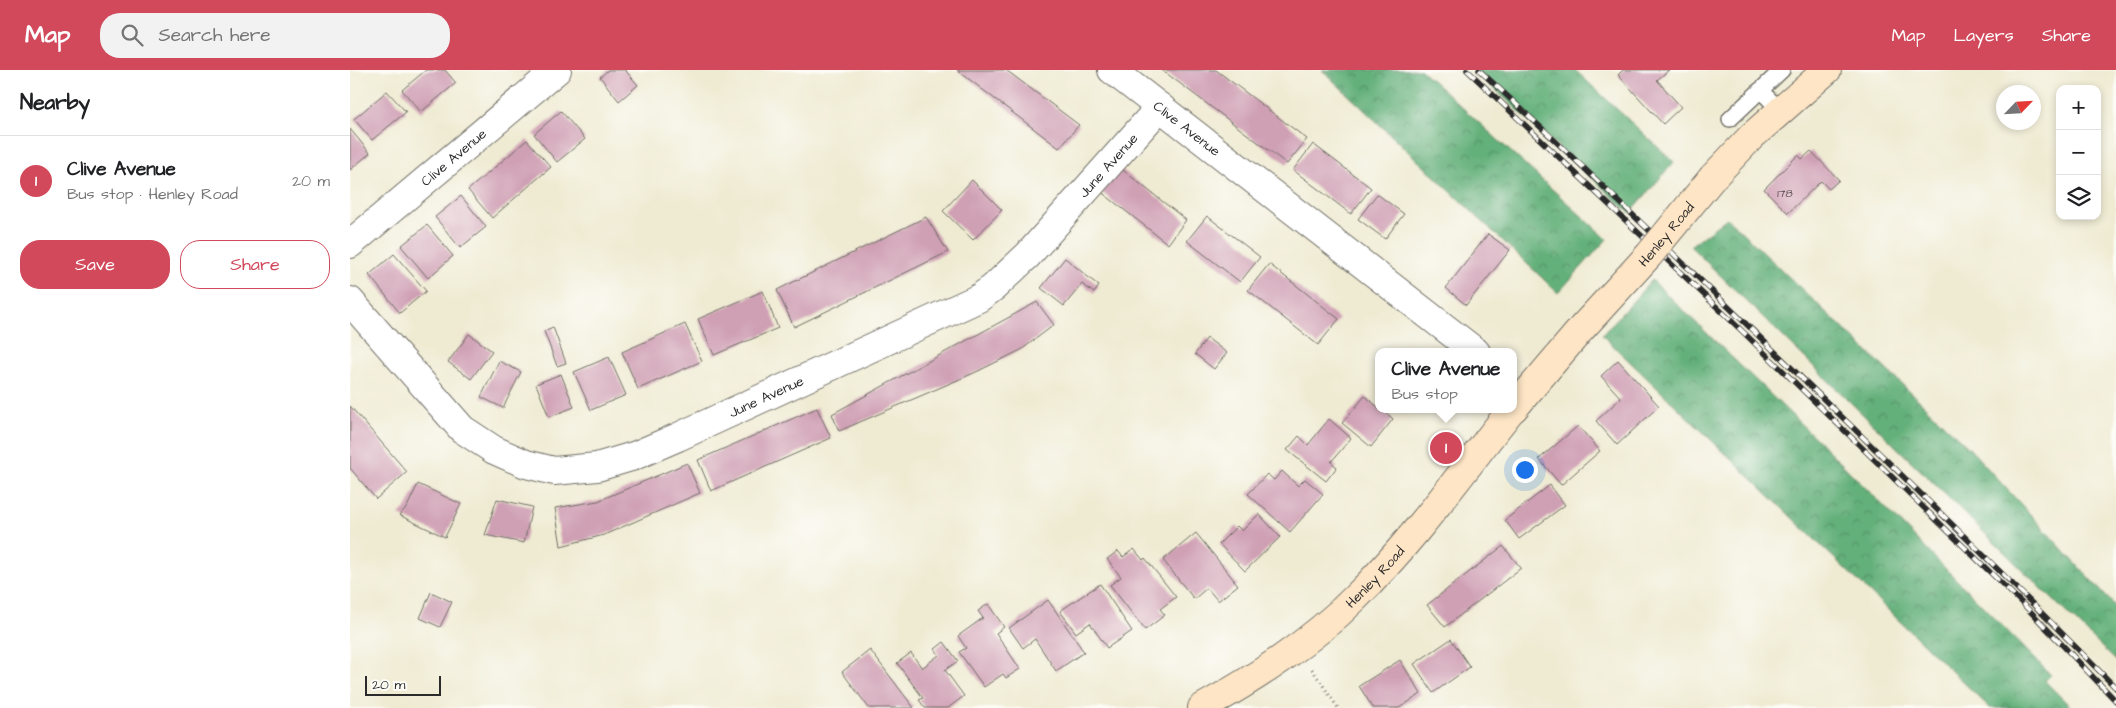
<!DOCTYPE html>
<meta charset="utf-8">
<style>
body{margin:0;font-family:"Architects Daughter",sans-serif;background:#f2f2f2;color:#202124}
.controls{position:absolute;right:15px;top:15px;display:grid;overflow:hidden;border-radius:10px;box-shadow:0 2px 8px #0003}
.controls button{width:45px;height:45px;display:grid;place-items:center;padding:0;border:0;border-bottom:1px solid #e0e0e0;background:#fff;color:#202124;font:25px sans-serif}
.compass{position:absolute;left:1646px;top:15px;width:45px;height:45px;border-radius:50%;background:#fff;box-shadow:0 2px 8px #0003;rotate:65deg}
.scale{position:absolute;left:15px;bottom:12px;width:76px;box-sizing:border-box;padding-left:5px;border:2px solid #2b2b2b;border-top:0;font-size:14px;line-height:18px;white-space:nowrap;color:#2b2b2b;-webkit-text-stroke:4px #fdfcf7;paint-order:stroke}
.you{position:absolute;left:1174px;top:399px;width:18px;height:18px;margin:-12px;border:4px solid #fff;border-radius:50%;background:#1a73e8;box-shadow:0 0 0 8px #1a73e833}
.badge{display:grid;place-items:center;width:32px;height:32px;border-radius:50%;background:#d1495b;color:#fff;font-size:16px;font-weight:700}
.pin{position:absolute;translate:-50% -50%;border:2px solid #fff;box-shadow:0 1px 5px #0006}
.popup{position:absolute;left:1025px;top:278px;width:142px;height:65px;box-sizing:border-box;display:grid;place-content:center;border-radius:10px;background:#fff;filter:drop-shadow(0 1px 4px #0005);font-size:16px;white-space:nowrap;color:#757577}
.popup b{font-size:19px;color:#202124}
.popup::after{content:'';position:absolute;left:50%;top:100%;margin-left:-10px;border:10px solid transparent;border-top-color:#fff}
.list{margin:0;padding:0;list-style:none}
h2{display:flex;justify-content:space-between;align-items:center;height:65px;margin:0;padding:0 20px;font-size:21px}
h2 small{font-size:16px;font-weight:400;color:#757577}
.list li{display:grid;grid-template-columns:32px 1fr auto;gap:15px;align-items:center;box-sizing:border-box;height:90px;padding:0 20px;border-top:1px solid #e0e0e0}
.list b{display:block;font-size:19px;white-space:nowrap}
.list p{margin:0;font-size:16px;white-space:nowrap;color:#757577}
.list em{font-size:16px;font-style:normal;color:#757577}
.actions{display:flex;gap:10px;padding:15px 20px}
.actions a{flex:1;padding:11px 0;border:1px solid #d1495b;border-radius:20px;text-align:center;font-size:18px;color:#d1495b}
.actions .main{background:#d1495b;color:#fff}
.icon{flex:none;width:28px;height:28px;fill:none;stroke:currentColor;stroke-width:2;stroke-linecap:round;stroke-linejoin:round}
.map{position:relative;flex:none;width:1766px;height:638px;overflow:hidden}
header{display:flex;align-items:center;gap:30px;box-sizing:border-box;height:70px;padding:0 25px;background:#d1495b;color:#fff}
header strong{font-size:24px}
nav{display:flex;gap:28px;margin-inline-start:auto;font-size:18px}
.search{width:350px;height:45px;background:#f2f2f2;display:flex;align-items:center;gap:12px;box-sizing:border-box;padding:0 18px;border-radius:20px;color:#757577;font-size:19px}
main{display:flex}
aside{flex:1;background:#fff}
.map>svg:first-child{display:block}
</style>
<header>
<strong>Map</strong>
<div class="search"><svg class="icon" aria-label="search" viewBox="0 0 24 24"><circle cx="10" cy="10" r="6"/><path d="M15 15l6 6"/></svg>Search here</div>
<nav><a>Map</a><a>Layers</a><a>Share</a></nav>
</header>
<main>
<aside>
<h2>Nearby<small></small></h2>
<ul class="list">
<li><span class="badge">1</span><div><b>Clive Avenue</b><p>Bus stop · Henley Road</p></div><em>20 m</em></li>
</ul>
<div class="actions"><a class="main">Save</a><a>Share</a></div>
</aside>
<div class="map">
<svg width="1766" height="638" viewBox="0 0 1766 638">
<defs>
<pattern id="forest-crowns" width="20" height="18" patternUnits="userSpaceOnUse" patternTransform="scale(1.25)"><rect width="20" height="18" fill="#63b07a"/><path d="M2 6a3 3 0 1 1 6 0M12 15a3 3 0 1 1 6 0" fill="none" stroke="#528f64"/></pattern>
</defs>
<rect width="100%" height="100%" fill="#fdfcf7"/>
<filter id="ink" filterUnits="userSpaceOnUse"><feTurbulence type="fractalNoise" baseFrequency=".02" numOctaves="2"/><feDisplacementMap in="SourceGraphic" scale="10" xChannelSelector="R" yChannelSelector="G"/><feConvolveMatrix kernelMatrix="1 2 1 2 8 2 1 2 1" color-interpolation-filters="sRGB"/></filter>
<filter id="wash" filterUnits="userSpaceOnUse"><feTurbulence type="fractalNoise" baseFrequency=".0096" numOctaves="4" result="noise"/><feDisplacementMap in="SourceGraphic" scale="20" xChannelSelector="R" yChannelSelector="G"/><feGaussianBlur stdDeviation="1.12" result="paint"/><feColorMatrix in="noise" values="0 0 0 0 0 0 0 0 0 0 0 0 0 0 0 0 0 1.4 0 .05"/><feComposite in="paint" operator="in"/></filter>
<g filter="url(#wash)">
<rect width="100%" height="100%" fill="#efebd3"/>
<path fill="url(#forest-crowns)" stroke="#476e52" d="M 972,0 L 1071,0 L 1257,169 L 1208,223 Z
M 1124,0 L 1225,0 L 1324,92 L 1280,143 Z
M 1377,148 L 1618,377 L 1766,537 L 1766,591 L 1340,176 Z
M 1302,210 L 1482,384 L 1701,605 L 1695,611 L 1722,638 L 1640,638 L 1252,265 Z"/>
<g id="blocks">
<path fill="#cf9fb4" d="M 76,0 L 95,0 L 106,13 L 71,42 L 52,20 Z
M 258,0 L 275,0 L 288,15 L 269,31 L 250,7 Z
M 607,0 L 656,0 L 729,55 L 709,78 Z
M 812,0 L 866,0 L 957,69 L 937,94 Z
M 1273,0 L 1319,0 L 1307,10 L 1331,37 L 1313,54 L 1268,5 Z
M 37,21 L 56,42 L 22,70 L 4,49 Z
M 211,41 L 235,69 L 207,92 L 184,64 Z
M 0,59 L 20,83 L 0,100 Z
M 177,70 L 201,97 L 142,148 L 118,120 Z
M 963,74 L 1021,118 L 1001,144 L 943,100 Z
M 1461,81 L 1489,110 L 1479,119 L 1471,111 L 1438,143 L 1414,119 L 1448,85 L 1452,89 Z
M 769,97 L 836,150 L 818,174 L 750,121 Z
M 622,110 L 652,140 L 623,170 L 593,141 Z
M 1027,124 L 1054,144 L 1035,169 L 1008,149 Z
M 111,126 L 136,157 L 110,178 L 85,147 Z
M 857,146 L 910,187 L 890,212 L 837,171 Z
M 576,147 L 598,182 L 444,257 L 427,220 Z
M 77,155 L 103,186 L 78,208 L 51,176 Z
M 1138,164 L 1160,180 L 1116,235 L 1096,218 Z
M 44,184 L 76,221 L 50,243 L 19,205 Z
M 715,188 L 749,216 L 744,223 L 732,214 L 714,236 L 691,218 Z
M 919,194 L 989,249 L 968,275 L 898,220 Z
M 413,221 L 428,258 L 364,285 L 348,249 Z
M 687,232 L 704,255 L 671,280 L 624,303 L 489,361 L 482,344 Z
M 335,254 L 352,291 L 288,319 L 272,282 Z
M 203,257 L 216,293 L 207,296 L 194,261 Z
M 119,264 L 142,281 L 121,309 L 98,292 Z
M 857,268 L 877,283 L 864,299 L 845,284 Z
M 259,287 L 276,325 L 241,340 L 224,302 Z
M 1268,290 L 1309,336 L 1267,375 L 1246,351 L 1271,328 L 1251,306 Z
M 149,291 L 171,302 L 153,338 L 131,327 Z
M 211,304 L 224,337 L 199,347 L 186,314 Z
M 1015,326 L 1028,337 L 1028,339 L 1032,339 L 1043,349 L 1021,377 L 992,353 Z
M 0,336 L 57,402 L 26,429 L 0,398 Z
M 467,338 L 481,368 L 361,421 L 348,390 Z
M 979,349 L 1001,368 L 981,392 L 987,397 L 976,411 L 937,380 L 949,366 L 958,375 Z
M 1228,356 L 1250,381 L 1211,415 L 1189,389 Z
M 337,393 L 350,423 L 254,465 L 211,476 L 205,438 L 248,431 Z
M 932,401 L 948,416 L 955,409 L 973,424 L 940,462 L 898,424 L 917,404 L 924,410 Z
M 68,414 L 111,434 L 95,467 L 49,445 L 57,437 Z
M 1200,415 L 1215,435 L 1169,469 L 1155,450 Z
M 147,429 L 182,437 L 174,473 L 135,465 Z
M 909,444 L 930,467 L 895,501 L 869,474 L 887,456 L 892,461 Z
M 846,463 L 888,515 L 868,531 L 857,518 L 844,529 L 813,490 Z
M 1153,476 L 1171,498 L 1095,557 L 1077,535 Z
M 784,479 L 793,490 L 795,488 L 826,527 L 810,539 L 815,545 L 795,560 L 760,515 L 771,507 L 757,489 L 768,481 L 773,487 Z
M 750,514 L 782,561 L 757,578 L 740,553 L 726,563 L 710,541 Z
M 81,522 L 102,532 L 90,557 L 70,548 Z
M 698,530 L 734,582 L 706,601 L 685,569 L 673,578 L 659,558 Z
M 638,534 L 654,557 L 646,563 L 670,599 L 656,608 L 653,604 L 634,617 L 609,582 L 616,578 L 608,566 L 633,548 L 628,541 Z
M 1101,569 L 1120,597 L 1083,623 L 1064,594 Z
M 594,572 L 608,591 L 595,600 L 614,626 L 598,638 L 575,638 L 569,630 L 573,628 L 547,593 L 561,583 L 572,598 L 589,585 L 585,579 Z
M 520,580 L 564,638 L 519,638 L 492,602 Z
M 1050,590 L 1071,624 L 1049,638 L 1023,638 L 1009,616 Z"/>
</g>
</g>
<g filter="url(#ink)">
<use href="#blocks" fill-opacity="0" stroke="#706e66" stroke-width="1"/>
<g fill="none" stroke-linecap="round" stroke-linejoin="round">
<g stroke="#706e66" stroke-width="18">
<path id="lane" d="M 1410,20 L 1430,40
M 1380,49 L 1432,0"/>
</g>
<g stroke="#706e66" stroke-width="30">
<g id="street">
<path id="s1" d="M 762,0 L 1126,282"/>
<path id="s2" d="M 0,174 L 207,0"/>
<path id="s3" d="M 0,231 L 112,359 L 144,380 L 176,394 L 204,401 L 247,397 L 284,386 L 328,367 L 629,228 L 644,217 L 678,185 L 810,37"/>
</g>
</g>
<g stroke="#706e66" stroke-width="30">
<g id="secondary">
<path d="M 1363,107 L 1402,66 L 1477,0"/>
<path d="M 1164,338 L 1232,258"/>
<path id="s4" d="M 852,638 C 907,607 960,573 1005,528 C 1063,471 1111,403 1162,339"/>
</g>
</g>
<path stroke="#706e66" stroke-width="3" stroke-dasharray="1 4" stroke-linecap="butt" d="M 962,599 L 988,638"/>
<use href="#lane" stroke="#fff" stroke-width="15"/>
<use href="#street" stroke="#fff" stroke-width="28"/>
<use href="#secondary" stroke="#fde5c5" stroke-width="28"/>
<g stroke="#2b2b2b" stroke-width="5.5">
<path id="rail" d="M 1117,0 L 1390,259 L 1678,539 L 1766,631
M 1129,0 C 1228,90 1323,184 1420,277 C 1536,390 1653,502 1766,618"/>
</g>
<use href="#rail" stroke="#fdfcf7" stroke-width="4" stroke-dasharray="11" stroke-linecap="butt"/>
<g stroke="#706e66" stroke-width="30" stroke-linecap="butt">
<g id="secondary-bridge">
<path id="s5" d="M 1232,258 L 1299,185 L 1363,107"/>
</g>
</g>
<use href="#secondary-bridge" stroke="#fde5c5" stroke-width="28"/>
</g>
</g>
<g text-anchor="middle" stroke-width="5" stroke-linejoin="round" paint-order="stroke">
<g font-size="11" fill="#54484d">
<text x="1435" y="127">178</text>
</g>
<g font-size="14" fill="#2b2b2b" stroke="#fdfcf7">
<text dy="5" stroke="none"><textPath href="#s1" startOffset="95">Clive Avenue</textPath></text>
<text dy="5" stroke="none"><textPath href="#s2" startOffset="135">Clive Avenue</textPath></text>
<text dy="5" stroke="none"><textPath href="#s3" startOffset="919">June Avenue</textPath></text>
<text dy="5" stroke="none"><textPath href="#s5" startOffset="126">Henley Road</textPath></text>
<text dy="5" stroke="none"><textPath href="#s3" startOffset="499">June Avenue</textPath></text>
<text dy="5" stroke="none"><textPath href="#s4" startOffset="218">Henley Road</textPath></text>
</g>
</g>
</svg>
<div class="controls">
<button>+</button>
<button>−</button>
<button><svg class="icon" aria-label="layers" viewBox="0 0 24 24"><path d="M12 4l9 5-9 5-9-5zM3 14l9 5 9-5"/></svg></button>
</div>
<svg class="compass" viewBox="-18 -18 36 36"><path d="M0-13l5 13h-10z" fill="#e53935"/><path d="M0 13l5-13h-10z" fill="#757577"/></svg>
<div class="scale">20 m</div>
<div class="you"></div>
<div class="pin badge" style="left:1096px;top:378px">1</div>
<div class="popup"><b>Clive Avenue</b>Bus stop</div>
</div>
</main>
